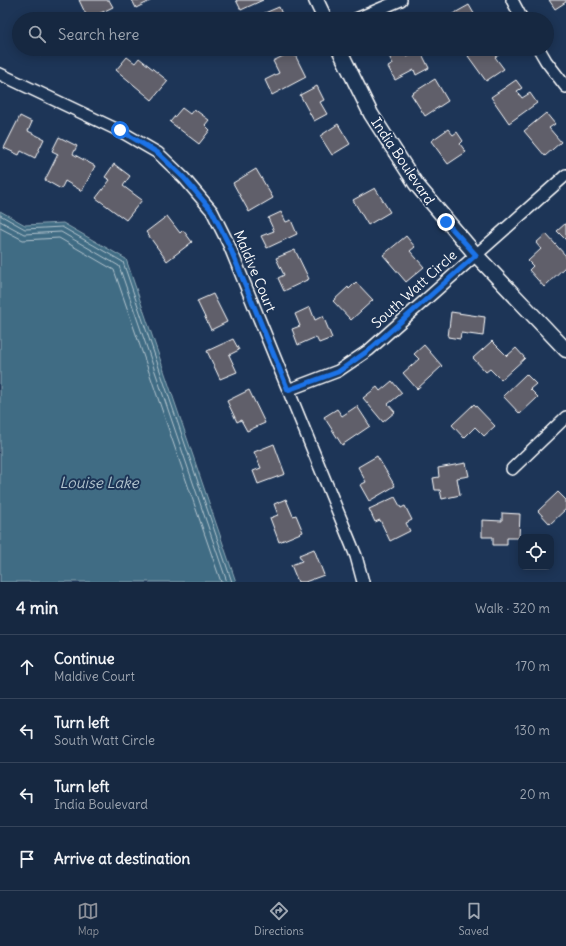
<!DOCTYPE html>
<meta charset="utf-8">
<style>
body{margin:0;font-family:Delius,sans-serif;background:#1f3048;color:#f1f3f6}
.controls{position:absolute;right:12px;bottom:12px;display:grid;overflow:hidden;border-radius:8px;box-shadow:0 2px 10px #0003}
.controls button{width:36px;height:36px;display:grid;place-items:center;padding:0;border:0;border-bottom:1px solid #35445a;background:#162841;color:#f1f3f6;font:20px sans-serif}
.stop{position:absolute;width:12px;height:12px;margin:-9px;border:3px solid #1a73e8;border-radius:50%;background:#fff}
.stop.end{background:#1a73e8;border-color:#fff;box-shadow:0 1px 4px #0008}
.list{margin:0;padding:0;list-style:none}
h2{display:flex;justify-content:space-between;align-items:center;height:52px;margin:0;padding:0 16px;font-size:17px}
h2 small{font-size:13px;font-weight:400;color:#9ea6b1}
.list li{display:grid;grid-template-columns:26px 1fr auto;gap:12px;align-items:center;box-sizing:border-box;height:64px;padding:0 16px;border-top:1px solid #35445a}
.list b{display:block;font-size:15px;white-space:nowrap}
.list p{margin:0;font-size:13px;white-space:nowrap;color:#9ea6b1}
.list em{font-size:13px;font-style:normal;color:#9ea6b1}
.icon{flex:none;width:22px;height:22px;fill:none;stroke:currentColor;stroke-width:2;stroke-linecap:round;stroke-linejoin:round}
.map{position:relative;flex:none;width:566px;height:582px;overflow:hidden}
.search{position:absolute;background:#162841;box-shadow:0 2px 10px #0003;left:12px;right:12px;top:12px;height:44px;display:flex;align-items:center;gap:10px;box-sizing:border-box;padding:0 14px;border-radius:22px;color:#9ea6b1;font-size:15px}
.sheet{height:308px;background:#162841}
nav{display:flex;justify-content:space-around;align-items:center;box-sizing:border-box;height:56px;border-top:1px solid #35445a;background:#162841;font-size:11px;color:#9ea6b1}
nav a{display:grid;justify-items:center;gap:2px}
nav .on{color:#8c9099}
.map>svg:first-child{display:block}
</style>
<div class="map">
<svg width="566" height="582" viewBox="0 0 566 582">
<rect width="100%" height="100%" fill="#1d3557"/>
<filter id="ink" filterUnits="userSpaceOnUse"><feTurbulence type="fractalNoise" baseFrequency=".025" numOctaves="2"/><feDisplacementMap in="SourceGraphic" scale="8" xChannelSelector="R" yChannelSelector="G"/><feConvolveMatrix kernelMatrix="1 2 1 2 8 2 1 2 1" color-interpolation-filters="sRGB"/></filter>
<g filter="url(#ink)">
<path fill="#406c84" stroke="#8ca7b5" d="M 0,211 L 25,225 L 63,223 L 126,259 L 236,582 L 0,582 Z"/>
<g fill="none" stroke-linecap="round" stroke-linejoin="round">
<path stroke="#b3c4ce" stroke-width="1" d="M 0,215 L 25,229 L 62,227 L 123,262 L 232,582
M 0,221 L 24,234 L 61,232 L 119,266 L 227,582
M 0,228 L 23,240 L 59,238 L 114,270 L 221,582"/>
</g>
<path fill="#615f6b" stroke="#fff" d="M 79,0 L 109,0 L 113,7 L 88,19 Z
M 132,0 L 152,0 L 136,8 Z
M 236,0 L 263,0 L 241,10 Z
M 549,0 L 566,0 L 566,2 L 555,9 Z
M 469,5 L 477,19 L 454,19 L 451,15 Z
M 279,7 L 284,19 L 254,19 L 253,18 Z
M 34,49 L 49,49 L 40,56 Z
M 398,49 L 402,49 L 407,57 L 420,50 L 429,68 L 416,75 L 414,70 L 395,80 L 388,67 L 393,64 L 388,54 Z
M 477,49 L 499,49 L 502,53 L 495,57 L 504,69 L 486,81 L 468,56 Z
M 293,51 L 306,77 L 272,95 L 265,80 L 279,73 L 273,61 Z
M 127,57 L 135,63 L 139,58 L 168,81 L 152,100 L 116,70 Z
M 435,79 L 448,101 L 425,116 L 411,94 Z
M 516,80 L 522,88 L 517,91 L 522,98 L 530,93 L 537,103 L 509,123 L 491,97 Z
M 317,86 L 324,100 L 320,102 L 327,114 L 314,121 L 300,95 Z
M 182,108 L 190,114 L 194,109 L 209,120 L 205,125 L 210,130 L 199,144 L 170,122 Z
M 546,113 L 555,124 L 549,128 L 561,142 L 545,156 L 524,131 Z
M 20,116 L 32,122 L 28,131 L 44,139 L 35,158 L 21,151 L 19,155 L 4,148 Z
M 338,124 L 350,144 L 332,155 L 320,136 Z
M 448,129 L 453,135 L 457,132 L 463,141 L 460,144 L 466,152 L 448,164 L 431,141 Z
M 59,137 L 77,146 L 73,154 L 95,166 L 82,191 L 65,181 L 61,189 L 45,180 L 58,154 L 52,151 Z
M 114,164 L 130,176 L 123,186 L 142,200 L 126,220 L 96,198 L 110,180 L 105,177 Z
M 256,169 L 273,198 L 249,212 L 233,183 Z
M 375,188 L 390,212 L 368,225 L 353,200 Z
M 281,212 L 286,222 L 291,220 L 297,234 L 267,248 L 261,236 L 274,231 L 268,218 Z
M 167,216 L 180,233 L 183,230 L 192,242 L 167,261 L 146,232 Z
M 566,223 L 566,240 L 557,231 Z
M 546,234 L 566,256 L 566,266 L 544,287 L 529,270 L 533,266 L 528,261 L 541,249 L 536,243 Z
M 406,236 L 415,247 L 410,251 L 424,267 L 406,282 L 383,255 Z
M 295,250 L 309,279 L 284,291 L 278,278 L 284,275 L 276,258 Z
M 356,282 L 373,300 L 351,320 L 333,301 L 348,287 L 349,289 Z
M 213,294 L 227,322 L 211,330 L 197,301 Z
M 310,307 L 315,320 L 323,316 L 332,338 L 319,343 L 316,337 L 298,345 L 292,329 L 300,326 L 295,314 Z
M 451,312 L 485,317 L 483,336 L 461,333 L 460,339 L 448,337 Z
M 233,339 L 239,350 L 229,355 L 237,372 L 220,379 L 207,351 Z
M 492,341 L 507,356 L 516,348 L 525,358 L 501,380 L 490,369 L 486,372 L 473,358 Z
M 424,345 L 442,366 L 417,389 L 403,373 L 419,359 L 414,354 Z
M 526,374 L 536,384 L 530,389 L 538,397 L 520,414 L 503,396 Z
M 392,381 L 402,393 L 388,404 L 395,412 L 383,422 L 363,398 L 377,387 L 380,391 Z
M 249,390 L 265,423 L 247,431 L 241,420 L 237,422 L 227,401 Z
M 474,404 L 495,426 L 484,436 L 475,427 L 464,438 L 452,425 Z
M 357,406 L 370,426 L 342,445 L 324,417 L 337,409 L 342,416 Z
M 274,444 L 285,474 L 258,484 L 253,471 L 261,468 L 254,452 Z
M 377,456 L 395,486 L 369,501 L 360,485 L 366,482 L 358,467 Z
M 466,463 L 469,476 L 457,478 L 460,495 L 442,499 L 440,490 L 435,490 L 433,478 L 439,477 L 438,468 Z
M 558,492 L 566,500 L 566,509 L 550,524 L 538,511 Z
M 395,497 L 401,508 L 405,506 L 412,520 L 406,523 L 410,531 L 390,541 L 380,520 L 375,522 L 369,509 Z
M 286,499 L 293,516 L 296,515 L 303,532 L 279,542 L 270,518 L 278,515 L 274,504 Z
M 502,513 L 520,514 L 519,538 L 507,538 L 507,545 L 493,545 L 493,537 L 482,537 L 482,520 L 502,521 Z
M 314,549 L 324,575 L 305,582 L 298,582 L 291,565 L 302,561 L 299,555 Z"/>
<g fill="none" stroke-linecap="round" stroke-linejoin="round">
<g stroke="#fff" stroke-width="14">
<path id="minor" d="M 512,0 L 522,19
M 356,19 L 401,0
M 539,49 L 546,61 L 566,87
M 0,74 L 120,131 L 158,153 L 184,178 L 212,211 L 229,245 L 356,556 L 363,582
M 288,390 L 338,371 L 369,350 L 566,175
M 512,469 L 566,417"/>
</g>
<g stroke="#fff" stroke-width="17">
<path id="tertiary" d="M 316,0 L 325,19
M 339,49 L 371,114 L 416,184 L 476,255 L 566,350"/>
</g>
<use href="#minor" stroke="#1d3557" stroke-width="11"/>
<use href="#tertiary" stroke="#1d3557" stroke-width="14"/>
</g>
</g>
<g fill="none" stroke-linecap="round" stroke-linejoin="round" filter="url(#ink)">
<path stroke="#1a73e8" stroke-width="5" d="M 120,130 L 158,153 L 184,178 L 212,211 L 229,245 L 288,390 L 338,372 L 369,350 L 476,255 L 446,222"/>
</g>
<g text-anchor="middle" stroke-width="4" stroke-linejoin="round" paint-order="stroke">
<g font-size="14" fill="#fff" stroke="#1d3557">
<text transform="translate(403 161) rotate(56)" y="5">India Boulevard</text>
<text transform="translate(255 271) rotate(67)" y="5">Maldive Court</text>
<text transform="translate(414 289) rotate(-42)" y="5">South Watt Circle</text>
</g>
<g font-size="15" font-style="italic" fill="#b3c4ce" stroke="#1d3557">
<text x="99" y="488">Louise Lake</text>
</g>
</g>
</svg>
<div class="controls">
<button><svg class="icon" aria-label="locate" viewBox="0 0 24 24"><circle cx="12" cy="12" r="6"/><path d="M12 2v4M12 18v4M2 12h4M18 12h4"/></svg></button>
</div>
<div class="stop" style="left:120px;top:130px"></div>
<div class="stop end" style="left:446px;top:222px"></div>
<div class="search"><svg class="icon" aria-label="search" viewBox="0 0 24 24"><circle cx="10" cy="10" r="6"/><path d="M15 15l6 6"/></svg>Search here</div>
</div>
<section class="sheet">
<h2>4 min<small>Walk · 320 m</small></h2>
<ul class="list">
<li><svg class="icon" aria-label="ahead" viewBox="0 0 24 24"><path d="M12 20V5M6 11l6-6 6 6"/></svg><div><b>Continue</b><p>Maldive Court</p></div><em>170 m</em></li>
<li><svg class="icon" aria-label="left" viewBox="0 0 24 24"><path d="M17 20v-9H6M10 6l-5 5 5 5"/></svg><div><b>Turn left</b><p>South Watt Circle</p></div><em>130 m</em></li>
<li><svg class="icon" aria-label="left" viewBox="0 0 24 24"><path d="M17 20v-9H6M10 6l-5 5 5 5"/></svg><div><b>Turn left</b><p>India Boulevard</p></div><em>20 m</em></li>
<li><svg class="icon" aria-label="arrive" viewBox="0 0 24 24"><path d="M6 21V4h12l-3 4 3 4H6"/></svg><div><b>Arrive at destination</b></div></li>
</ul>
</section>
<nav>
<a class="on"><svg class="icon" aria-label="map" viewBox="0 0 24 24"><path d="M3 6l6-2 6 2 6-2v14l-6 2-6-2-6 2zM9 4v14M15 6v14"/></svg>Map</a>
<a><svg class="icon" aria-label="directions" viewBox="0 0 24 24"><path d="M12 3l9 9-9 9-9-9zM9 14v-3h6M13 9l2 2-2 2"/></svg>Directions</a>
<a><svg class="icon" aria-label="saved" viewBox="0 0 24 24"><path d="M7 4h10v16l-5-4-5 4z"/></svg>Saved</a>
</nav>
